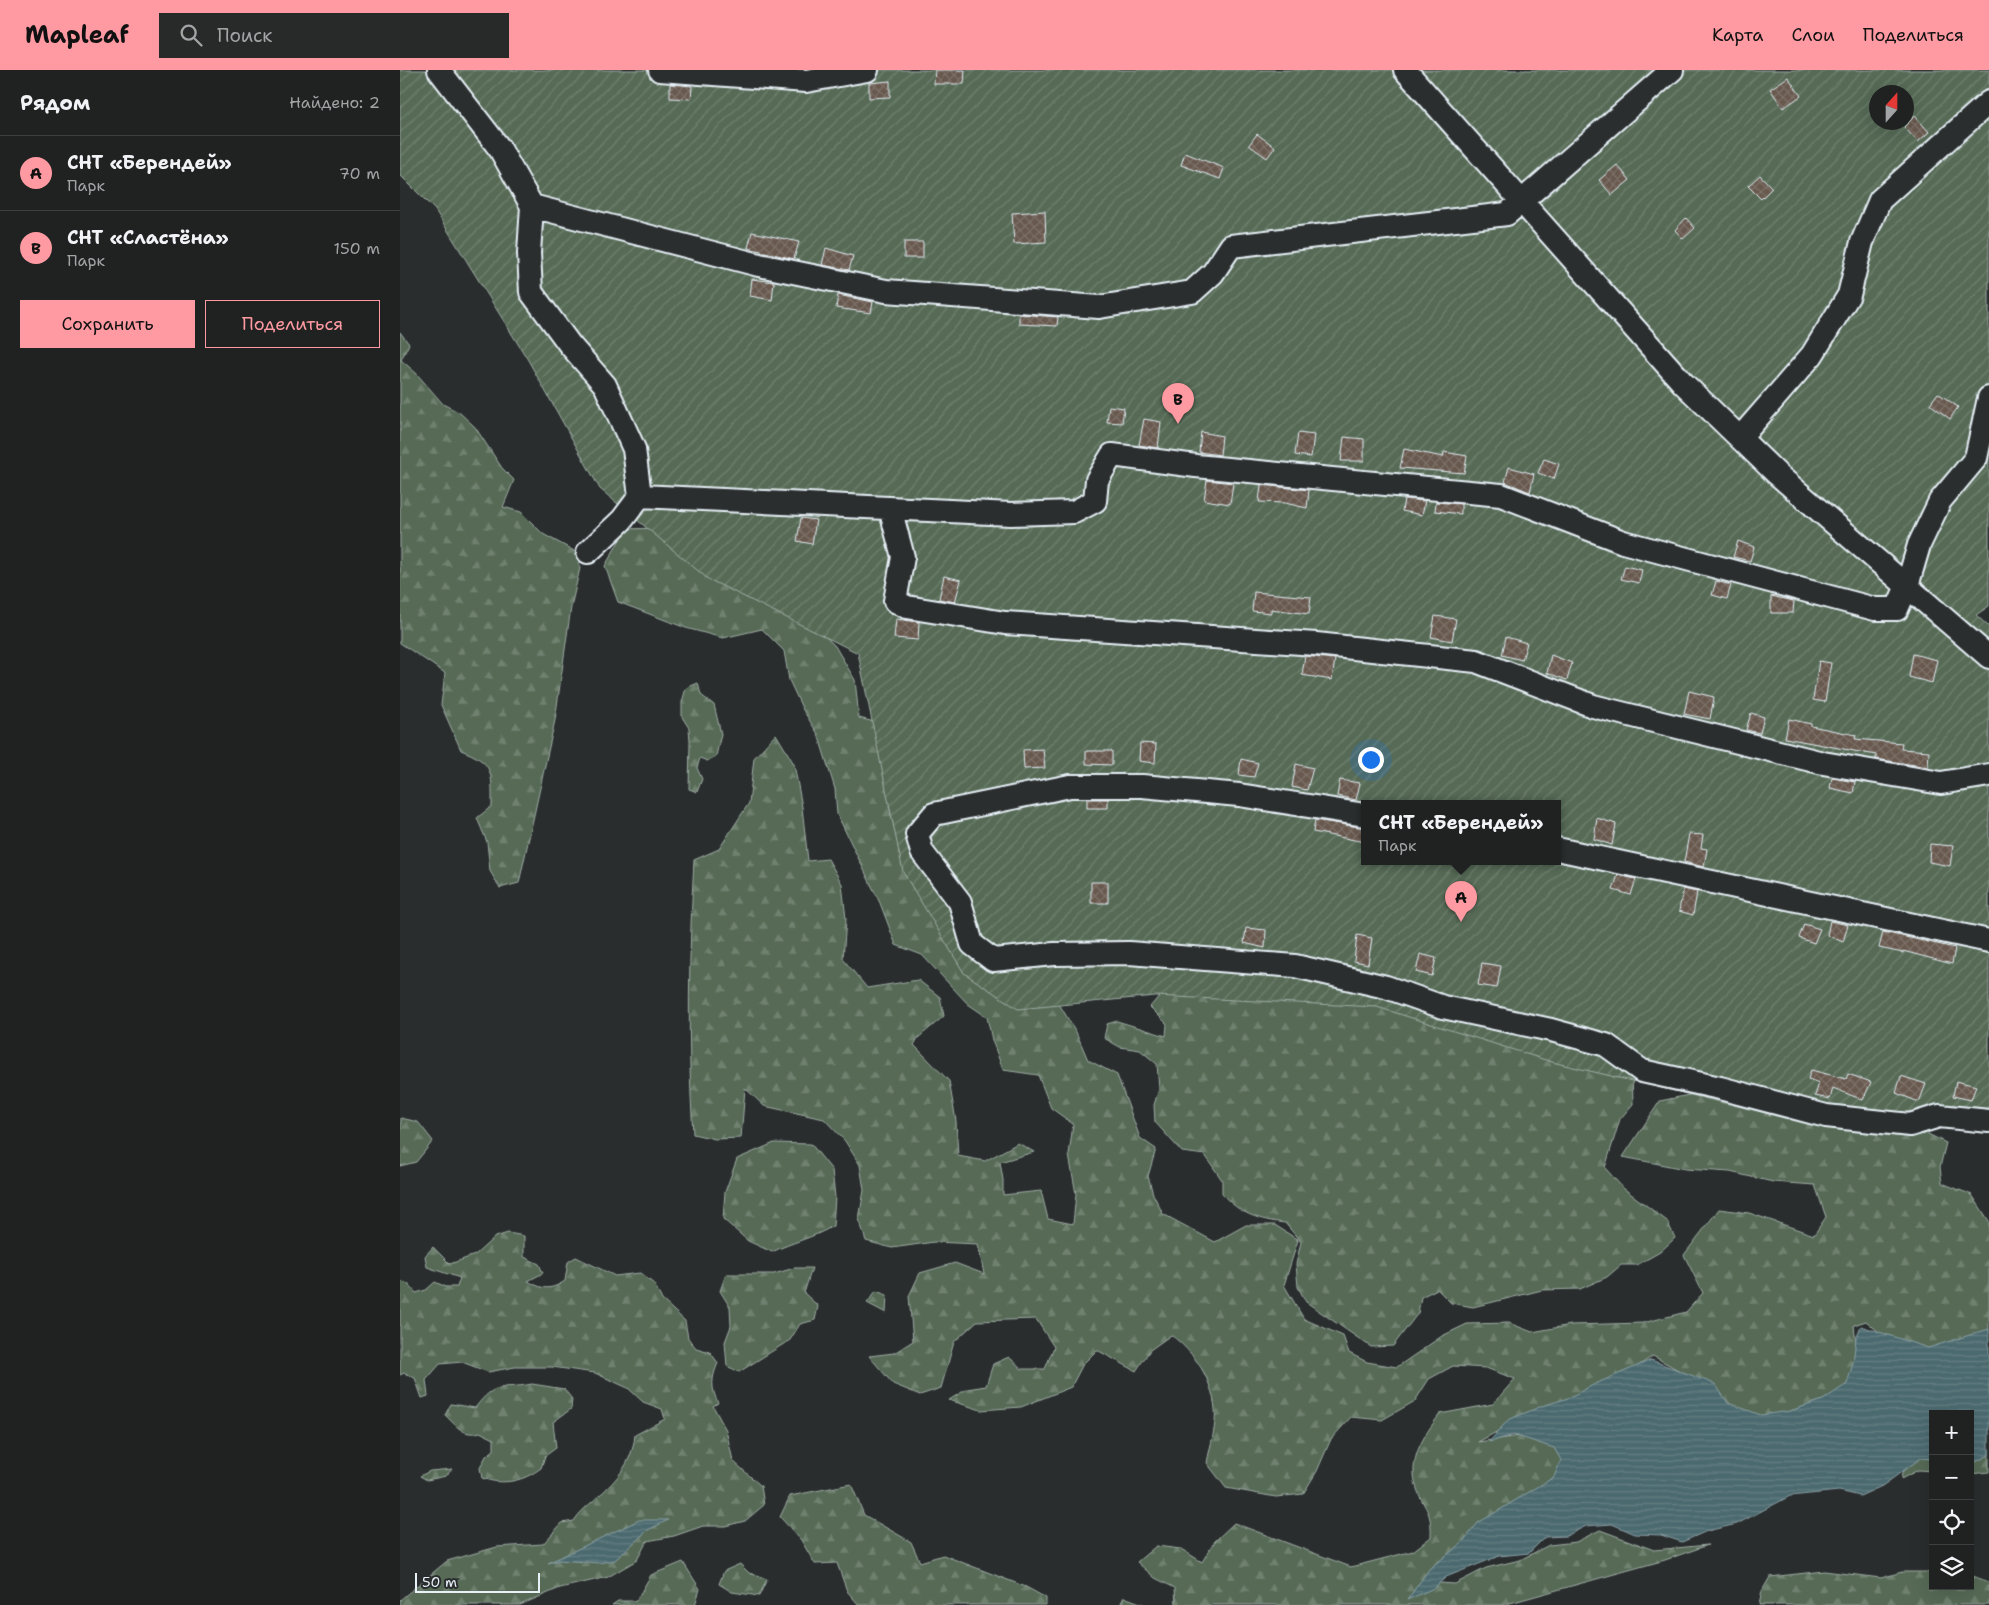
<!DOCTYPE html>
<html lang="ru">
<meta charset="utf-8">
<style>
body{margin:0;font-family:"Shantell Sans",sans-serif;background:#282a2a;color:#f1f3f6}
.controls{position:absolute;right:15px;bottom:15px;display:grid;overflow:hidden;border-radius:0px;box-shadow:0 5px 20px #0002}
.controls button{width:45px;height:45px;display:grid;place-items:center;padding:0;border:0;border-bottom:1px solid #3d3f40;background:#202222;color:#f1f3f6;font:25px sans-serif}
.compass{position:absolute;left:1469px;top:15px;width:45px;height:45px;border-radius:50%;background:#202222;box-shadow:0 5px 20px #0002;rotate:21deg}
.scale{position:absolute;left:15px;bottom:12px;width:125px;box-sizing:border-box;padding-left:5px;border:2px solid #e8f1f8;border-top:0;font-size:14px;line-height:18px;white-space:nowrap;color:#e8f1f8;-webkit-text-stroke:4px #2a2d2e;paint-order:stroke}
.you{position:absolute;left:970px;top:689px;width:18px;height:18px;margin:-12px;border:4px solid #fff;border-radius:50%;background:#1a73e8;box-shadow:0 0 0 8px #1a73e833}
.badge{display:grid;place-items:center;width:32px;height:32px;border-radius:50%;background:#ff9aa2;color:#111;font-size:16px;font-weight:700}
.pin{position:absolute;translate:-50% -41px;filter:drop-shadow(0 1px 2px #0008)}
.pin::after{content:'';position:absolute;top:26px;width:18px;height:15px;background:inherit;clip-path:polygon(0 0,100% 0,50% 100%)}
.popup{position:absolute;left:961px;top:730px;width:200px;height:65px;box-sizing:border-box;display:grid;place-content:center;border-radius:0px;background:#202222;filter:drop-shadow(0 1px 4px #0005);font-size:16px;white-space:nowrap;color:#a2a4a5}
.popup b{font-size:19px;color:#f1f3f6}
.popup::after{content:'';position:absolute;left:50%;top:100%;margin-left:-10px;border:10px solid transparent;border-top-color:#202222}
.list{margin:0;padding:0;list-style:none}
h2{display:flex;justify-content:space-between;align-items:center;height:65px;margin:0;padding:0 20px;font-size:21px}
h2 small{font-size:16px;font-weight:400;color:#a2a4a5}
.list li{display:grid;grid-template-columns:32px 1fr auto;gap:15px;align-items:center;box-sizing:border-box;height:75px;padding:0 20px;border-top:1px solid #3d3f40}
.list b{display:block;font-size:19px;white-space:nowrap}
.list p{margin:0;font-size:16px;white-space:nowrap;color:#a2a4a5}
.list em{font-size:16px;font-style:normal;color:#a2a4a5}
.actions{display:flex;gap:10px;padding:15px 20px}
.actions a{flex:1;padding:11px 0;border:1px solid #ff9aa2;border-radius:0px;text-align:center;font-size:18px;color:#ff9aa2}
.actions .main{background:#ff9aa2;color:#111}
.icon{flex:none;width:28px;height:28px;fill:none;stroke:currentColor;stroke-width:2;stroke-linecap:round;stroke-linejoin:round}
.map{position:relative;flex:none;width:1589px;height:1535px;overflow:hidden}
header{display:flex;align-items:center;gap:30px;box-sizing:border-box;height:70px;padding:0 25px;background:#ff9aa2;color:#111}
header strong{font-size:24px}
nav{display:flex;gap:28px;margin-inline-start:auto;font-size:18px}
.search{width:350px;height:45px;background:#282a2a;display:flex;align-items:center;gap:12px;box-sizing:border-box;padding:0 18px;border-radius:0px;color:#a2a4a5;font-size:19px}
main{display:flex}
aside{flex:1;background:#202222}
.map>svg:first-child{display:block}
</style>
<header>
<strong>Mapleaf</strong>
<div class="search"><svg class="icon" aria-label="search" viewBox="0 0 24 24"><circle cx="10" cy="10" r="6"/><path d="M15 15l6 6"/></svg>Поиск</div>
<nav><a>Карта</a><a>Слои</a><a>Поделиться</a></nav>
</header>
<main>
<aside>
<h2>Рядом<small>Найдено: 2</small></h2>
<ul class="list">
<li><span class="badge">A</span><div><b>СНТ «Берендей»</b><p>Парк</p></div><em>70 m</em></li>
<li><span class="badge">B</span><div><b>СНТ «Сластёна»</b><p>Парк</p></div><em>150 m</em></li>
</ul>
<div class="actions"><a class="main">Сохранить</a><a>Поделиться</a></div>
</aside>
<div class="map">
<svg width="1589" height="1535" viewBox="0 0 1589 1535">
<defs>
<pattern id="forest-firs" width="22" height="20" patternUnits="userSpaceOnUse" patternTransform="scale(1.25)"><rect width="22" height="20" fill="#576b56"/><path d="M5 1l3.5 6h-7zM16 11l3.5 6h-7z" fill="#6f816f"/></pattern>
<pattern id="garden-furrows" width="10" height="10" patternUnits="userSpaceOnUse" patternTransform="scale(1.25)"><rect width="10" height="10" fill="#576b56"/><path d="M-1 1l2-2M0 10L10 0M9 11l2-2" fill="none" stroke="#6f816f"/></pattern>
<pattern id="water-rules" width="6" height="5" patternUnits="userSpaceOnUse" patternTransform="scale(1.25)"><rect width="6" height="5" fill="#4c6a6f"/><path d="M0 2.5h6" fill="none" stroke="#668084"/></pattern>
<pattern id="building-cross-hatch" width="8" height="8" patternUnits="userSpaceOnUse" patternTransform="scale(1.25)"><rect width="8" height="8" fill="#67594e"/><path d="M0 0l8 8M0 8l8-8" fill="none" stroke="#7d7168"/></pattern>
</defs>
<rect width="100%" height="100%" fill="#2a2d2e"/>
<filter id="ink" filterUnits="userSpaceOnUse"><feTurbulence type="fractalNoise" baseFrequency=".02" numOctaves="2"/><feDisplacementMap in="SourceGraphic" scale="10" xChannelSelector="R" yChannelSelector="G"/><feConvolveMatrix kernelMatrix="1 2 1 2 8 2 1 2 1" color-interpolation-filters="sRGB"/></filter>
<g filter="url(#ink)">
<path fill="url(#forest-firs)" stroke="#a0aea7" d="M 0,262 L 9,274 L 1,290 L 16,303 L 43,334 L 60,343 L 75,357 L 102,398 L 114,410 L 103,437 L 121,442 L 143,464 L 176,482 L 180,498 L 171,537 L 155,650 L 119,813 L 100,818 L 90,801 L 87,772 L 77,748 L 92,736 C 92,702 94,693 61,680 L 41,635 L 45,603 L 0,573 Z
M 260,458 L 423,564 L 435,576 L 455,610 L 459,648 L 482,654 L 497,714 L 489,736 L 497,769 L 647,914 L 676,962 L 688,990 L 717,1005 L 740,1068 L 756,1079 L 748,1106 L 753,1124 L 763,1144 L 815,1172 L 846,1155 L 875,1155 L 898,1170 L 884,1215 L 904,1249 L 943,1266 L 949,1283 L 967,1292 L 997,1297 L 1042,1266 L 1067,1254 L 1109,1253 L 1132,1262 L 1171,1255 L 1243,1253 L 1286,1242 L 1303,1223 L 1284,1185 L 1319,1139 L 1349,1143 L 1414,1165 L 1426,1147 L 1415,1115 L 1373,1112 L 1330,1102 L 1285,1099 L 1223,1087 L 1260,1031 L 1308,1021 L 1450,1038 L 1526,1063 L 1546,1073 L 1540,1097 L 1542,1113 L 1572,1125 L 1589,1151 L 1589,1263 L 1540,1278 L 1500,1280 L 1466,1251 L 1454,1255 L 1458,1297 L 1441,1324 L 1361,1351 L 1326,1336 L 1307,1316 L 1253,1286 L 1199,1322 L 1113,1353 L 1078,1372 L 1141,1363 L 1162,1371 L 1166,1398 L 1024,1512 L 1055,1514 L 1086,1498 L 1120,1490 L 1149,1475 L 1176,1472 L 1200,1460 L 1254,1480 L 1308,1475 L 1265,1490 L 1103,1535 L 776,1535 L 775,1518 L 755,1508 L 737,1492 L 756,1476 L 781,1479 L 802,1492 L 815,1471 L 834,1453 L 951,1497 L 1013,1481 L 1031,1467 C 1032,1440 1025,1441 1017,1419 C 1007,1390 1023,1367 1040,1344 L 1093,1334 L 1115,1309 L 1086,1298 L 1053,1296 L 1029,1309 L 1015,1331 L 982,1350 L 951,1347 L 931,1369 L 917,1401 L 903,1424 L 876,1427 L 826,1418 L 807,1393 C 810,1376 817,1355 815,1339 C 812,1309 795,1283 771,1265 L 750,1280 L 736,1301 L 697,1280 L 683,1294 L 671,1317 L 621,1337 L 581,1340 L 549,1330 L 567,1319 L 586,1316 L 593,1294 L 609,1287 L 622,1299 L 645,1299 L 654,1277 L 636,1249 L 577,1251 L 554,1272 L 541,1318 L 520,1325 L 493,1314 L 469,1286 L 494,1283 L 513,1271 L 509,1226 L 520,1203 L 555,1193 L 584,1204 L 578,1174 L 534,1172 L 492,1178 L 466,1171 L 459,1149 L 464,1120 L 460,1095 L 445,1071 L 424,1049 L 364,1036 L 345,1018 L 341,1068 L 315,1069 L 293,1064 C 287,971 289,882 294,790 L 319,779 L 349,733 L 354,688 L 376,664 L 394,694 L 402,737 L 408,791 L 428,789 L 442,814 L 446,849 L 443,889 L 467,918 L 518,910 L 540,927 L 544,946 L 518,968 L 514,975 L 549,1011 L 556,1051 L 558,1086 L 585,1091 L 618,1073 L 634,1082 L 600,1092 L 603,1110 L 603,1125 L 641,1121 L 648,1149 L 673,1154 L 676,1124 L 669,1085 L 673,1054 L 651,1038 L 638,1005 L 603,1000 L 592,970 L 587,947 L 568,934 L 522,885 L 496,875 L 480,833 L 437,744 L 435,719 L 418,664 L 403,640 L 389,610 L 384,581 L 362,559 L 323,568 L 286,558 L 218,532 L 205,496 L 226,459 Z
M 298,613 L 301,625 L 314,635 L 321,664 L 316,686 L 307,691 L 300,688 L 297,698 L 302,709 L 297,722 L 289,719 L 290,671 L 289,658 L 282,647 L 282,632 L 286,618 Z
M 811,894 L 1232,1001 L 1233,1034 L 1220,1049 L 1205,1098 L 1223,1118 L 1267,1151 L 1275,1168 L 1260,1182 L 1237,1195 L 1221,1195 L 1207,1207 L 1180,1219 L 1142,1220 L 1073,1237 L 1051,1233 L 1037,1219 L 1021,1227 L 1018,1243 L 993,1276 L 971,1277 L 906,1232 L 898,1217 L 896,1194 L 901,1172 L 885,1153 C 859,1150 840,1144 822,1124 L 822,1110 L 805,1085 L 782,1082 L 755,1052 L 754,1035 L 759,1019 L 757,994 L 740,980 L 720,977 L 704,968 L 707,954 L 717,951 L 766,966 L 767,954 L 750,937 L 777,905 Z
M 1,1048 L 18,1052 L 33,1071 L 16,1092 L 0,1096 Z
M 374,1073 L 411,1074 L 432,1100 L 435,1127 L 433,1156 C 413,1168 392,1172 372,1182 L 348,1171 L 323,1149 L 325,1122 L 337,1089 Z
M 108,1163 L 124,1166 L 124,1187 L 139,1194 L 143,1203 L 128,1211 C 143,1220 151,1220 165,1211 L 168,1192 L 176,1187 L 215,1206 L 240,1203 L 254,1214 L 262,1230 L 285,1251 L 288,1268 L 296,1278 L 310,1282 L 318,1293 C 311,1309 311,1318 318,1333 L 313,1336 L 326,1360 L 333,1391 L 361,1416 L 364,1435 L 345,1451 L 325,1456 L 303,1456 L 274,1466 L 247,1471 L 237,1490 L 208,1507 L 160,1518 L 120,1535 L 0,1535 L 0,1530 L 47,1491 L 97,1477 L 143,1474 L 162,1453 L 174,1451 C 180,1442 184,1439 192,1432 C 215,1412 232,1395 235,1365 L 265,1349 L 262,1339 L 243,1332 L 228,1318 L 195,1303 L 152,1297 L 115,1297 L 88,1302 L 62,1292 L 40,1294 L 26,1310 L 28,1326 L 22,1328 L 15,1308 L 4,1303 L 0,1305 L 0,1211 L 8,1214 L 16,1223 L 26,1220 L 35,1212 L 46,1217 L 57,1217 L 60,1208 L 27,1197 L 25,1186 L 33,1177 L 50,1194 L 75,1185 L 95,1167 Z
M 394,1198 L 412,1198 L 404,1223 L 418,1236 L 415,1250 L 400,1254 L 390,1270 L 339,1302 L 327,1296 L 325,1272 L 331,1256 L 330,1237 L 320,1221 L 326,1204 L 374,1204 Z
M 476,1221 L 487,1225 L 486,1243 L 467,1233 Z
M 132,1314 L 164,1319 L 172,1329 L 171,1339 L 153,1352 L 156,1378 L 145,1386 L 141,1398 C 124,1411 103,1416 82,1408 L 80,1398 L 86,1386 L 94,1380 L 94,1369 L 80,1362 C 63,1367 57,1356 45,1345 L 51,1334 L 75,1338 C 96,1310 102,1320 132,1314 Z
M 1589,1379 L 1589,1402 L 1570,1404 L 1570,1386 Z
M 1533,1384 L 1533,1401 L 1518,1400 L 1501,1409 L 1504,1393 Z
M 52,1399 L 46,1406 L 27,1410 L 20,1406 L 30,1401 Z
M 451,1414 L 464,1445 L 511,1472 L 520,1492 L 543,1485 L 626,1517 L 646,1528 L 646,1535 L 459,1535 L 447,1521 L 437,1493 L 415,1494 L 401,1470 L 380,1447 L 390,1426 Z
M 283,1492 L 300,1519 L 295,1535 L 212,1535 L 218,1531 L 236,1531 L 251,1505 Z
M 340,1494 L 349,1503 L 367,1509 L 359,1526 L 332,1522 L 319,1514 L 324,1501 Z
M 1424,1501 L 1481,1508 L 1502,1502 L 1533,1502 L 1533,1516 L 1570,1516 L 1570,1505 L 1589,1512 L 1589,1535 L 1359,1535 L 1362,1521 L 1370,1507 Z
M 724,1527 L 743,1534 L 744,1535 L 720,1535 Z"/>
<path fill="url(#garden-furrows)" stroke="#a0aea7" fill-rule="evenodd" d="M 0,0 L 1589,0 L 1589,536 L 1576,545 L 1589,557 L 1589,1055 L 1430,1058 L 1152,992 L 977,937 L 755,926 L 618,939 L 564,903 L 503,802 L 458,583 L 308,509 L 200,419 L 128,290 L 35,140 L 0,105 ZM 1476,22 L 1506,22 L 1506,52 L 1476,52 ZM 965,733 L 1157,733 L 1157,791 L 965,791 Z"/>
<path fill="url(#water-rules)" stroke="#8aa0a6" d="M 1461,1256 L 1528,1278 L 1589,1259 L 1589,1385 L 1570,1395 L 1570,1344 L 1533,1344 L 1533,1389 L 1521,1388 L 1482,1416 L 1460,1426 L 1439,1421 L 1390,1426 L 1337,1454 L 1307,1461 L 1282,1472 L 1261,1465 L 1235,1464 L 1212,1454 L 1186,1456 L 1166,1466 L 1145,1467 L 1129,1483 L 1099,1486 L 1046,1507 L 1034,1518 L 1007,1530 L 1030,1498 L 1061,1474 L 1078,1453 L 1154,1407 L 1161,1390 L 1154,1378 L 1114,1365 L 1089,1372 L 1108,1350 L 1142,1336 L 1168,1328 L 1195,1314 L 1251,1290 L 1315,1314 L 1328,1333 L 1361,1345 L 1390,1341 L 1423,1330 L 1447,1314 L 1453,1293 L 1456,1268 Z
M 239,1450 L 268,1450 L 248,1460 L 215,1490 L 199,1493 L 159,1490 L 148,1493 Z"/>
<path fill="url(#building-cross-hatch)" stroke="#e8f1f8" d="M 535,0 L 565,0 L 564,14 L 534,14 Z
M 1388,7 L 1401,26 L 1383,38 L 1370,19 Z
M 490,11 L 490,27 L 469,28 L 469,13 Z
M 270,14 L 292,16 L 291,29 L 270,28 Z
M 1515,46 L 1529,62 L 1518,72 L 1504,57 Z
M 857,64 L 875,77 L 867,88 L 849,75 Z
M 785,83 L 824,98 L 820,109 L 781,95 Z
M 1217,95 L 1230,110 L 1212,125 L 1199,110 Z
M 1360,105 L 1372,118 L 1361,129 L 1348,116 Z
M 645,141 L 646,172 L 614,174 L 612,143 Z
M 1286,148 L 1295,158 L 1283,169 L 1275,160 Z
M 352,162 L 399,172 L 394,189 L 348,178 Z
M 504,172 L 523,172 L 523,188 L 504,188 Z
M 426,178 L 453,186 L 449,200 L 422,195 Z
M 352,209 L 374,212 L 372,230 L 350,226 Z
M 438,225 L 473,232 L 471,243 L 436,238 Z
M 619,244 L 658,247 L 657,256 L 619,254 Z
M 1538,323 L 1558,337 L 1550,349 L 1530,334 Z
M 709,336 L 724,338 L 722,353 L 707,352 Z
M 744,349 L 761,352 L 758,378 L 739,375 Z
M 801,362 L 822,366 L 820,385 L 799,382 Z
M 898,363 L 914,365 L 911,387 L 895,385 Z
M 944,367 L 964,369 L 964,391 L 941,391 Z
M 1004,379 L 1043,387 L 1044,382 L 1067,386 L 1064,403 L 1000,398 Z
M 1144,389 L 1159,394 L 1154,409 L 1138,403 Z
M 1109,397 L 1134,404 L 1130,422 L 1105,412 Z
M 807,410 L 833,413 L 830,434 L 804,430 Z
M 861,415 L 909,420 L 907,438 L 885,433 L 859,432 Z
M 1004,429 L 1025,431 L 1022,445 L 1002,441 Z
M 1036,432 L 1061,434 L 1061,444 L 1035,441 Z
M 401,448 L 416,450 L 412,474 L 397,471 Z
M 1338,471 L 1354,477 L 1350,491 L 1333,487 Z
M 1225,496 L 1242,500 L 1239,513 L 1221,509 Z
M 544,506 L 561,510 L 555,532 L 539,529 Z
M 1316,511 L 1331,515 L 1327,529 L 1312,525 Z
M 854,522 L 911,527 L 909,544 L 871,539 L 871,543 L 852,541 Z
M 1371,526 L 1394,531 L 1393,543 L 1371,543 Z
M 1035,546 L 1056,549 L 1052,571 L 1031,567 Z
M 496,549 L 519,552 L 518,570 L 494,568 Z
M 1106,567 L 1127,573 L 1122,590 L 1102,585 Z
M 1513,584 L 1537,590 L 1532,613 L 1509,607 Z
M 1151,585 L 1172,593 L 1167,610 L 1147,603 Z
M 905,586 L 935,589 L 932,610 L 902,605 Z
M 1419,591 L 1431,593 L 1425,632 L 1413,630 Z
M 1289,621 L 1314,627 L 1310,649 L 1284,644 Z
M 1351,643 L 1364,647 L 1360,663 L 1346,660 Z
M 1389,649 L 1411,654 L 1411,656 L 1456,665 L 1455,669 L 1502,673 L 1501,679 L 1529,681 L 1528,697 L 1476,689 L 1476,685 L 1385,668 Z
M 740,673 L 756,674 L 755,693 L 739,691 Z
M 643,679 L 645,698 L 624,699 L 623,680 Z
M 686,681 L 712,681 L 712,695 L 686,694 Z
M 841,689 L 858,693 L 854,707 L 839,705 Z
M 896,694 L 913,698 L 907,720 L 892,717 Z
M 1432,708 L 1455,712 L 1453,723 L 1430,718 Z
M 940,710 L 960,713 L 956,730 L 937,726 Z
M 687,729 L 708,729 L 708,738 L 687,738 Z
M 1197,748 L 1216,754 L 1212,775 L 1194,769 Z
M 915,750 L 965,758 L 965,772 L 913,762 Z
M 1289,764 L 1303,765 L 1301,778 L 1307,779 L 1304,797 L 1284,792 Z
M 1530,774 L 1553,776 L 1550,796 L 1529,792 Z
M 1218,805 L 1236,809 L 1231,825 L 1213,820 Z
M 691,812 L 708,812 L 708,833 L 691,833 Z
M 1283,819 L 1297,822 L 1293,845 L 1279,841 Z
M 1430,851 L 1448,855 L 1443,872 L 1427,865 Z
M 1404,854 L 1420,859 L 1414,873 L 1399,868 Z
M 846,858 L 866,860 L 865,878 L 844,873 Z
M 1483,862 L 1555,878 L 1552,894 L 1503,881 L 1503,883 L 1479,878 Z
M 957,865 L 972,868 L 968,894 L 954,891 Z
M 1020,884 L 1036,888 L 1032,906 L 1016,902 Z
M 1082,893 L 1101,896 L 1097,918 L 1078,915 Z
M 1411,1000 L 1446,1009 L 1448,1004 L 1471,1012 L 1463,1030 L 1433,1018 L 1430,1029 L 1415,1026 L 1419,1013 L 1408,1009 Z
M 1501,1006 L 1526,1014 L 1519,1032 L 1496,1023 Z
M 1556,1011 L 1576,1016 L 1571,1030 L 1553,1026 Z"/>
<g fill="none" stroke-linecap="round" stroke-linejoin="round">
<g stroke="#e8f1f8" stroke-width="26">
<path id="minor" d="M 39,0 L 100,79 L 132,136 L 129,183 L 131,222 L 170,275 L 205,315 L 234,379 L 240,426
M 260,0 L 406,11 L 467,0
M 1005,0 L 1283,313 L 1377,404 L 1589,587
M 132,136 L 359,195 L 486,221 L 699,237 L 792,222 L 813,203 L 831,176 L 1107,144 L 1272,0
M 1340,368 L 1412,285 L 1449,225 L 1462,172 L 1480,130 L 1589,32
M 490,438 L 503,487 L 495,531 L 507,537 L 605,553 L 916,574 L 1076,591 L 1193,636 L 1423,693 L 1541,713 L 1589,705
M 188,482 L 222,450 L 240,426 L 611,444 L 674,442 L 695,431 L 697,410 L 712,385 L 796,396 L 1101,425 L 1223,472 L 1475,539 L 1497,539 L 1507,516 L 1519,475 L 1540,431 L 1576,388 L 1589,328
M 965,745 L 839,725 L 742,716 L 670,716 L 534,744 L 517,764 L 522,782 L 560,832 L 572,874 L 593,890 L 654,884 L 729,883 L 895,896 L 986,917 L 1043,937 L 1151,960 L 1206,975 L 1242,1001 L 1320,1018 L 1426,1046 L 1510,1055 L 1539,1046 L 1589,1051
M 1157,779 L 1589,871"/>
</g>
<use href="#minor" stroke="#2a2d2e" stroke-width="22"/>
</g>
</g>
</svg>
<div class="controls">
<button>+</button>
<button>−</button>
<button><svg class="icon" aria-label="locate" viewBox="0 0 24 24"><circle cx="12" cy="12" r="6"/><path d="M12 2v4M12 18v4M2 12h4M18 12h4"/></svg></button>
<button><svg class="icon" aria-label="layers" viewBox="0 0 24 24"><path d="M12 4l9 5-9 5-9-5zM3 14l9 5 9-5"/></svg></button>
</div>
<svg class="compass" viewBox="-18 -18 36 36"><path d="M0-13l5 13h-10z" fill="#e53935"/><path d="M0 13l5-13h-10z" fill="#a2a4a5"/></svg>
<div class="scale">50 m</div>
<div class="you"></div>
<div class="pin badge" style="left:1061px;top:852px">A</div>
<div class="popup"><b>СНТ «Берендей»</b>Парк</div>
<div class="pin badge" style="left:778px;top:354px">B</div>
</div>
</main>
